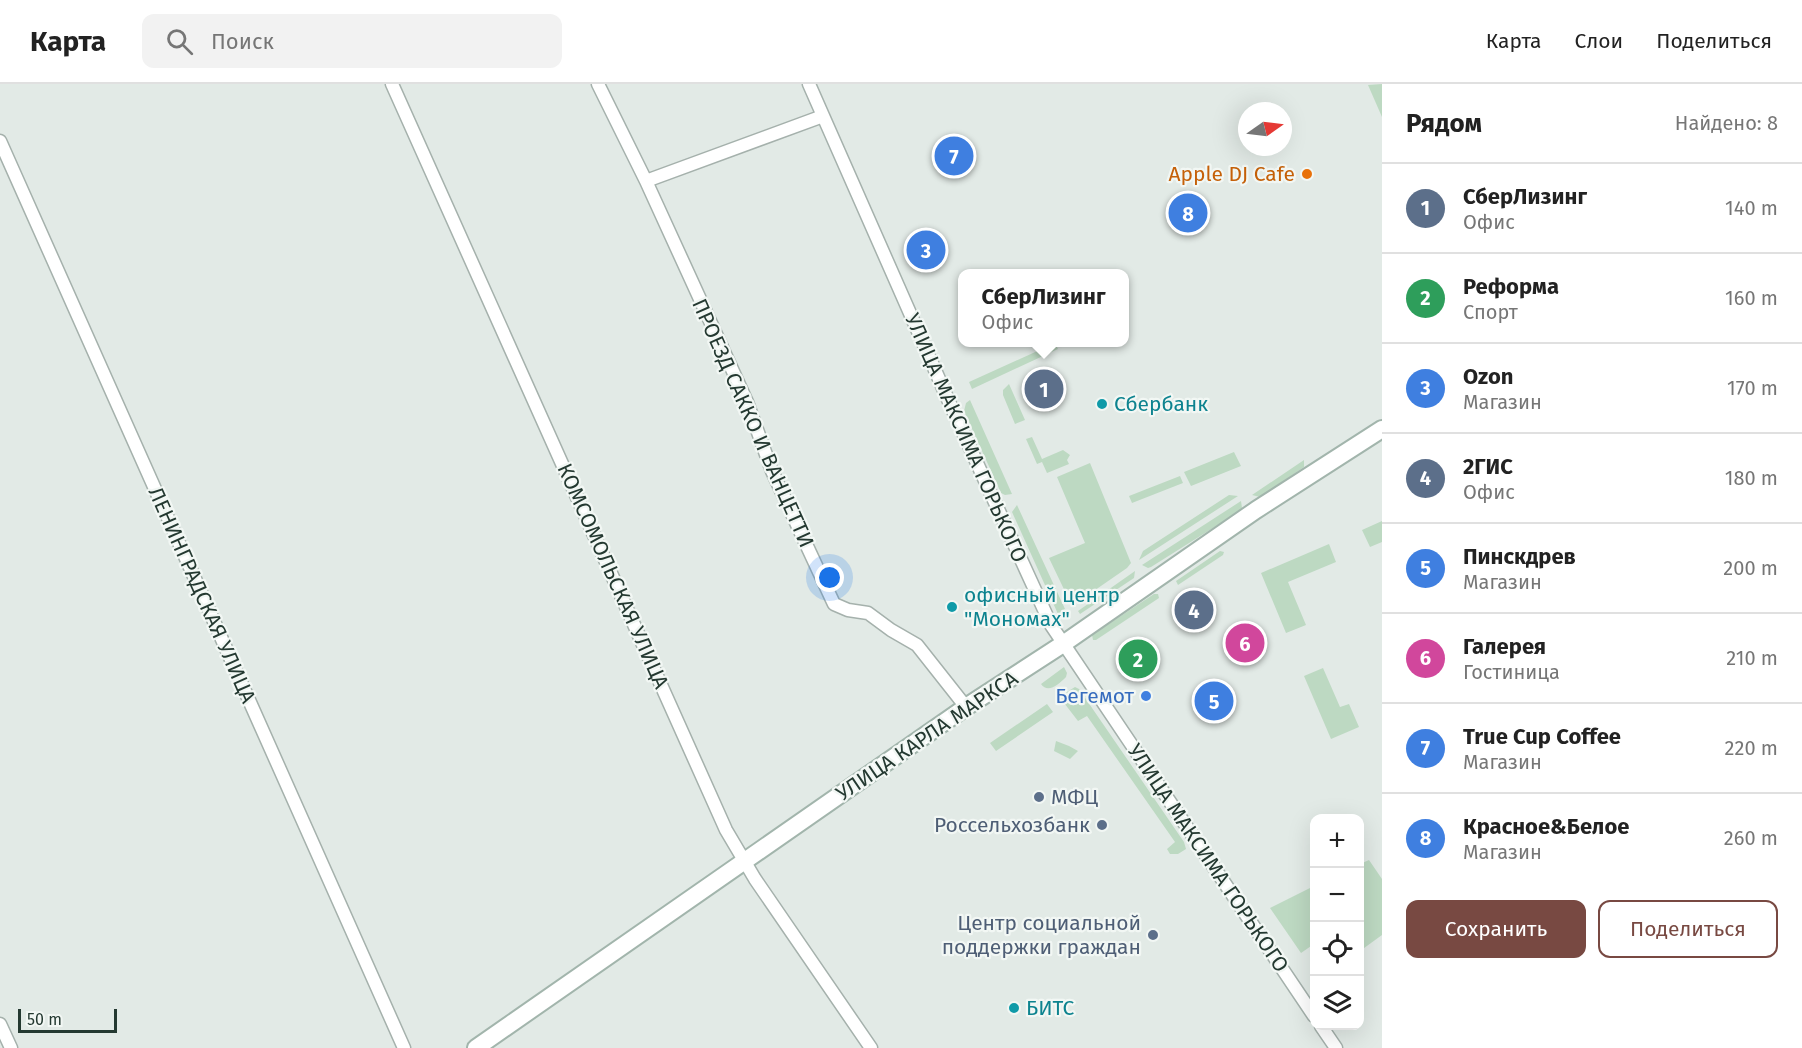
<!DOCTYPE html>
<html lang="ru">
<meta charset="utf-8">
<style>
body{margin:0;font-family:"Fira Sans",sans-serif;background:#f2f2f2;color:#222}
.controls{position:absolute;right:18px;bottom:18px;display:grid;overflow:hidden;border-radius:12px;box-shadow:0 6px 24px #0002}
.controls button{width:54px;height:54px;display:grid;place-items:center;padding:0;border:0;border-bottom:2px solid #e0e0e0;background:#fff;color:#222;font:30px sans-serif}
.compass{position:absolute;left:1238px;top:18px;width:54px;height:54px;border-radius:50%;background:#fff;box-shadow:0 6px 24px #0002;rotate:76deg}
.scale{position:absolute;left:18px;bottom:15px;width:99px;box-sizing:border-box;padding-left:6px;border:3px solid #243931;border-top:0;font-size:16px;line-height:21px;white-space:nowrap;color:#243931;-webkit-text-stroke:4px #f2f7f4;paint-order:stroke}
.you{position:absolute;left:830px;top:494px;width:21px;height:21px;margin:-15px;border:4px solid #fff;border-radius:50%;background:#1a73e8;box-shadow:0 0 0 9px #1a73e833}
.badge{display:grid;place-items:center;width:39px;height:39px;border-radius:50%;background:#784942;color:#fff;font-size:20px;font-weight:700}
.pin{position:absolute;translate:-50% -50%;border:3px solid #fff;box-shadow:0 2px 6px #0006}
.popup{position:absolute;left:958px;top:185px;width:171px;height:78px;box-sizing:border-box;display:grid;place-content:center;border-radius:12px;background:#fff;filter:drop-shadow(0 2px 4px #0005);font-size:20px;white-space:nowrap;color:#767676}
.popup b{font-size:22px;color:#222}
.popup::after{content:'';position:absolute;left:50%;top:100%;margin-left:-12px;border:12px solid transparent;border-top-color:#fff}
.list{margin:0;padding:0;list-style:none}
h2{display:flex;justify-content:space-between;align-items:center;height:78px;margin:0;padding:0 24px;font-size:26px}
h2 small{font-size:20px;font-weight:400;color:#767676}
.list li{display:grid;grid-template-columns:39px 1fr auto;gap:18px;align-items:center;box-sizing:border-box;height:90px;padding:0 24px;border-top:2px solid #e0e0e0}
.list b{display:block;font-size:22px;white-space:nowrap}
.list p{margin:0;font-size:20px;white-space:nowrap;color:#767676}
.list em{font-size:20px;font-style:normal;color:#767676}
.actions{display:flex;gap:12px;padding:18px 24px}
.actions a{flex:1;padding:14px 0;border:2px solid #784942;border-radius:12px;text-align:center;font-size:21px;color:#784942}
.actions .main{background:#784942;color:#fff}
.icon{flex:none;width:33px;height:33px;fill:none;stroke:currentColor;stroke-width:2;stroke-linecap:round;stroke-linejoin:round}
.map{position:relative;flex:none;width:1382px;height:964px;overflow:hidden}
header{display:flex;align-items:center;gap:36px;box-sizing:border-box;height:84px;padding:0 30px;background:#fff;border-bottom:2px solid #e0e0e0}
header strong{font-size:28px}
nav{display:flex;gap:33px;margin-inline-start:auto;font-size:21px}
.search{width:420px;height:54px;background:#f2f2f2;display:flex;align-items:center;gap:15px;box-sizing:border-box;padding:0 21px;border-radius:12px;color:#767676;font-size:22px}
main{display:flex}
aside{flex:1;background:#fff}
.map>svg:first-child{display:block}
</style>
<header>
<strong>Карта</strong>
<div class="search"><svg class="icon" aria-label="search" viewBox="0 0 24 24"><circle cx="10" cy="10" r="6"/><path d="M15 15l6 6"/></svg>Поиск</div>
<nav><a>Карта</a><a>Слои</a><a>Поделиться</a></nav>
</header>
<main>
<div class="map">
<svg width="1382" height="964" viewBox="0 0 1382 964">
<rect width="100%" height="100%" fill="#e2eae6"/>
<path fill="#bdd9c2" d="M 1382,0 L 1382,33 L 1368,1 Z
M 1055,259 L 1058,265 L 972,305 L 969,298 Z
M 1009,300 L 1025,336 L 1015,340 L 1003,311 L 1003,306 Z
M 970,316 L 1012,410 L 1005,411 L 1001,409 L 964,327 L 966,319 Z
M 1032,353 L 1042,375 L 1063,366 L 1070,371 L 1067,376 L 1069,380 L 1047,389 L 1042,378 L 1037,380 L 1026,355 Z
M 1234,368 L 1241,382 L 1191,402 L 1184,388 Z
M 1304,376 L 1304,383 L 1260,413 L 1252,411 Z
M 1090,379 L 1131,479 L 1127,484 L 1072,522 L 1049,474 L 1085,459 L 1057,393 Z
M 1180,392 L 1183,399 L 1132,419 L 1129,412 Z
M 1229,411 L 1238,412 L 1139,476 L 1143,467 Z
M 1241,417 L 1242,424 L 1240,427 L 1151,483 L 1148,484 L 1142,481 Z
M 1017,421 L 1065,525 L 1058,530 L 1012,428 Z
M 1382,437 L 1382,458 L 1370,463 L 1362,446 Z
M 1329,460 L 1336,478 L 1288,498 L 1306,541 L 1286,549 L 1261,489 Z
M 1220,467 L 1224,468 L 1223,471 L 1178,501 L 1176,497 Z
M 1135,487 L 1134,494 L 1080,530 L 1078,527 Z
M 1154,510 L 1158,510 L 1159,514 L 1096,556 L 1093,556 L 1092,551 Z
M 1064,583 L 1067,589 L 1066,593 C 1059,600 1048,610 1041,600 Z
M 1323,584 L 1340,623 L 1349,620 L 1359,643 L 1331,655 L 1304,592 Z
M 1075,603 L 1079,605 L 1184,758 L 1186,765 L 1178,770 L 1170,770 L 1167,765 L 1175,758 L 1087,632 L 1078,637 L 1061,615 L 1062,611 Z
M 1047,620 L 1053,628 L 996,667 L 990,659 Z
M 1056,657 L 1069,662 L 1078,667 L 1070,675 L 1054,667 Z
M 1369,776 L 1382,795 L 1382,851 L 1360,867 L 1360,780 Z
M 1314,802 L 1314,860 L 1301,869 L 1270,824 Z"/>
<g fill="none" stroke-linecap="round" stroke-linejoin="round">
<g stroke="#a5b1ac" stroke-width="15">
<path id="minor" d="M 392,0 L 726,746 L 755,795 L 871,964
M 598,0 L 646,97 L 747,318 L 772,387 L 834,520 L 848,526 L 868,529 L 891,546 L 917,561 L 966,623
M 809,0 L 950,320 L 1051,541 L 1314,932
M 0,57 L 404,964
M 646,97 L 823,32
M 0,940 L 11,964
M 1321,942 L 1336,964"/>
</g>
<g stroke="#a2b5ac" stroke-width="20">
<path id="secondary" d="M 476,964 L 966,623 L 1063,560 L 1256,426 L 1382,345"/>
</g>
<use href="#minor" stroke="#fff" stroke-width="12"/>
<use href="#secondary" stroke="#fff" stroke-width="16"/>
</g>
<circle fill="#e8710a" stroke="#f2f7f4" stroke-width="2" cx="1307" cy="90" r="6"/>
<g fill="#0f9aa8" stroke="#f2f7f4" stroke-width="2">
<circle cx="1102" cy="320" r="6"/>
<circle cx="952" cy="523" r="6"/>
<circle cx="1014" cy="924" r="6"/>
</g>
<circle fill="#3f7fe0" stroke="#f2f7f4" stroke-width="2" cx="1146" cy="612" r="6"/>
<g fill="#5c6f8a" stroke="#f2f7f4" stroke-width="2">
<circle cx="1039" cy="713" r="6"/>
<circle cx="1102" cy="741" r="6"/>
<circle cx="1153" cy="851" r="6"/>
</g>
<g text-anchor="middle" stroke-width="4.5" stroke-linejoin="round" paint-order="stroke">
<g font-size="21" fill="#c56008" stroke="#f2f7f4" text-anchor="end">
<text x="1295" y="97">Apple DJ Cafe</text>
</g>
<g font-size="21" fill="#0d838f" stroke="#f2f7f4" text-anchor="start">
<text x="1114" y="327">Сбербанк</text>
<text x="964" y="518">офисный центр<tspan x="964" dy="24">"Мономах"</tspan></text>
<text x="1026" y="931">БИТС</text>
</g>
<g font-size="21" fill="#243931" stroke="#f2f7f4">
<text transform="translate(753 339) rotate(66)" y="7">ПРОЕЗД САККО И ВАНЦЕТТИ</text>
<text transform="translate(966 354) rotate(66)" y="7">УЛИЦА МАКСИМА ГОРЬКОГО</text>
<text transform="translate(613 492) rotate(66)" y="7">КОМСОМОЛЬСКАЯ УЛИЦА</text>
<text transform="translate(202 511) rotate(66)" y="7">ЛЕНИНГРАДСКАЯ УЛИЦА</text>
<text transform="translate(927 652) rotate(-34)" y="7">УЛИЦА КАРЛА МАРКСА</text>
<text transform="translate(1208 774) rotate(56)" y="7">УЛИЦА МАКСИМА ГОРЬКОГО</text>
</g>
<g font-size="21" fill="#366cbe" stroke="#f2f7f4" text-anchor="end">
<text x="1134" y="619">Бегемот</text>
</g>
<g font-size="21" fill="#4e5e75" stroke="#f2f7f4" text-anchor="end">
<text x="1051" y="720" text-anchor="start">МФЦ</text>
<text x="1090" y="748">Россельхозбанк</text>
<text x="1141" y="846">Центр социальной<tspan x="1141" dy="24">поддержки граждан</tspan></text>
</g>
</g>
</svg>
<div class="controls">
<button>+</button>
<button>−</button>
<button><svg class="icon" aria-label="locate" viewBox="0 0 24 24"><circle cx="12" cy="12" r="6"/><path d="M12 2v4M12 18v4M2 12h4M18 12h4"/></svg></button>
<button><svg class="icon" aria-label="layers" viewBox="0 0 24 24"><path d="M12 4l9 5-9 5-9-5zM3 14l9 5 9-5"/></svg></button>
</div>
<svg class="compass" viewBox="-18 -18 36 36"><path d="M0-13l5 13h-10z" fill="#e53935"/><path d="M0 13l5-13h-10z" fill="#767676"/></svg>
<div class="scale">50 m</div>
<div class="you"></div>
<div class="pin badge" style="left:1044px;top:305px;background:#5c6f8a">1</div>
<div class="popup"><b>СберЛизинг</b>Офис</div>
<div class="pin badge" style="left:1138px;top:575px;background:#2e9e5b">2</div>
<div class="pin badge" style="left:926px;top:166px;background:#3f7fe0">3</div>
<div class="pin badge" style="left:1194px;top:526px;background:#5c6f8a">4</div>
<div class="pin badge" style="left:1214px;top:617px;background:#3f7fe0">5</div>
<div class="pin badge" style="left:1245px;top:559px;background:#d1479c">6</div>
<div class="pin badge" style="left:954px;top:72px;background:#3f7fe0">7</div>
<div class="pin badge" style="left:1188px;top:129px;background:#3f7fe0">8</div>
</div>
<aside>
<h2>Рядом<small>Найдено: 8</small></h2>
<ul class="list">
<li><span class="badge" style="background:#5c6f8a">1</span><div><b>СберЛизинг</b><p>Офис</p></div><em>140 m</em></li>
<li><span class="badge" style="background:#2e9e5b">2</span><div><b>Реформа</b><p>Спорт</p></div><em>160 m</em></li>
<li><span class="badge" style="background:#3f7fe0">3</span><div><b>Ozon</b><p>Магазин</p></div><em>170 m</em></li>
<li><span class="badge" style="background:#5c6f8a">4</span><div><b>2ГИС</b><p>Офис</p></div><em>180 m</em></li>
<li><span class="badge" style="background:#3f7fe0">5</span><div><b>Пинскдрев</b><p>Магазин</p></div><em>200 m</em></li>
<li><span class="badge" style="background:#d1479c">6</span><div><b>Галерея</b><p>Гостиница</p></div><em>210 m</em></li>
<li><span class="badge" style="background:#3f7fe0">7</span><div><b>True Cup Coffee</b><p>Магазин</p></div><em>220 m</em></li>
<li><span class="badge" style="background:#3f7fe0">8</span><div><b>Красное&amp;Белое</b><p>Магазин</p></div><em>260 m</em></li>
</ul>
<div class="actions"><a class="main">Сохранить</a><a>Поделиться</a></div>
</aside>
</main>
